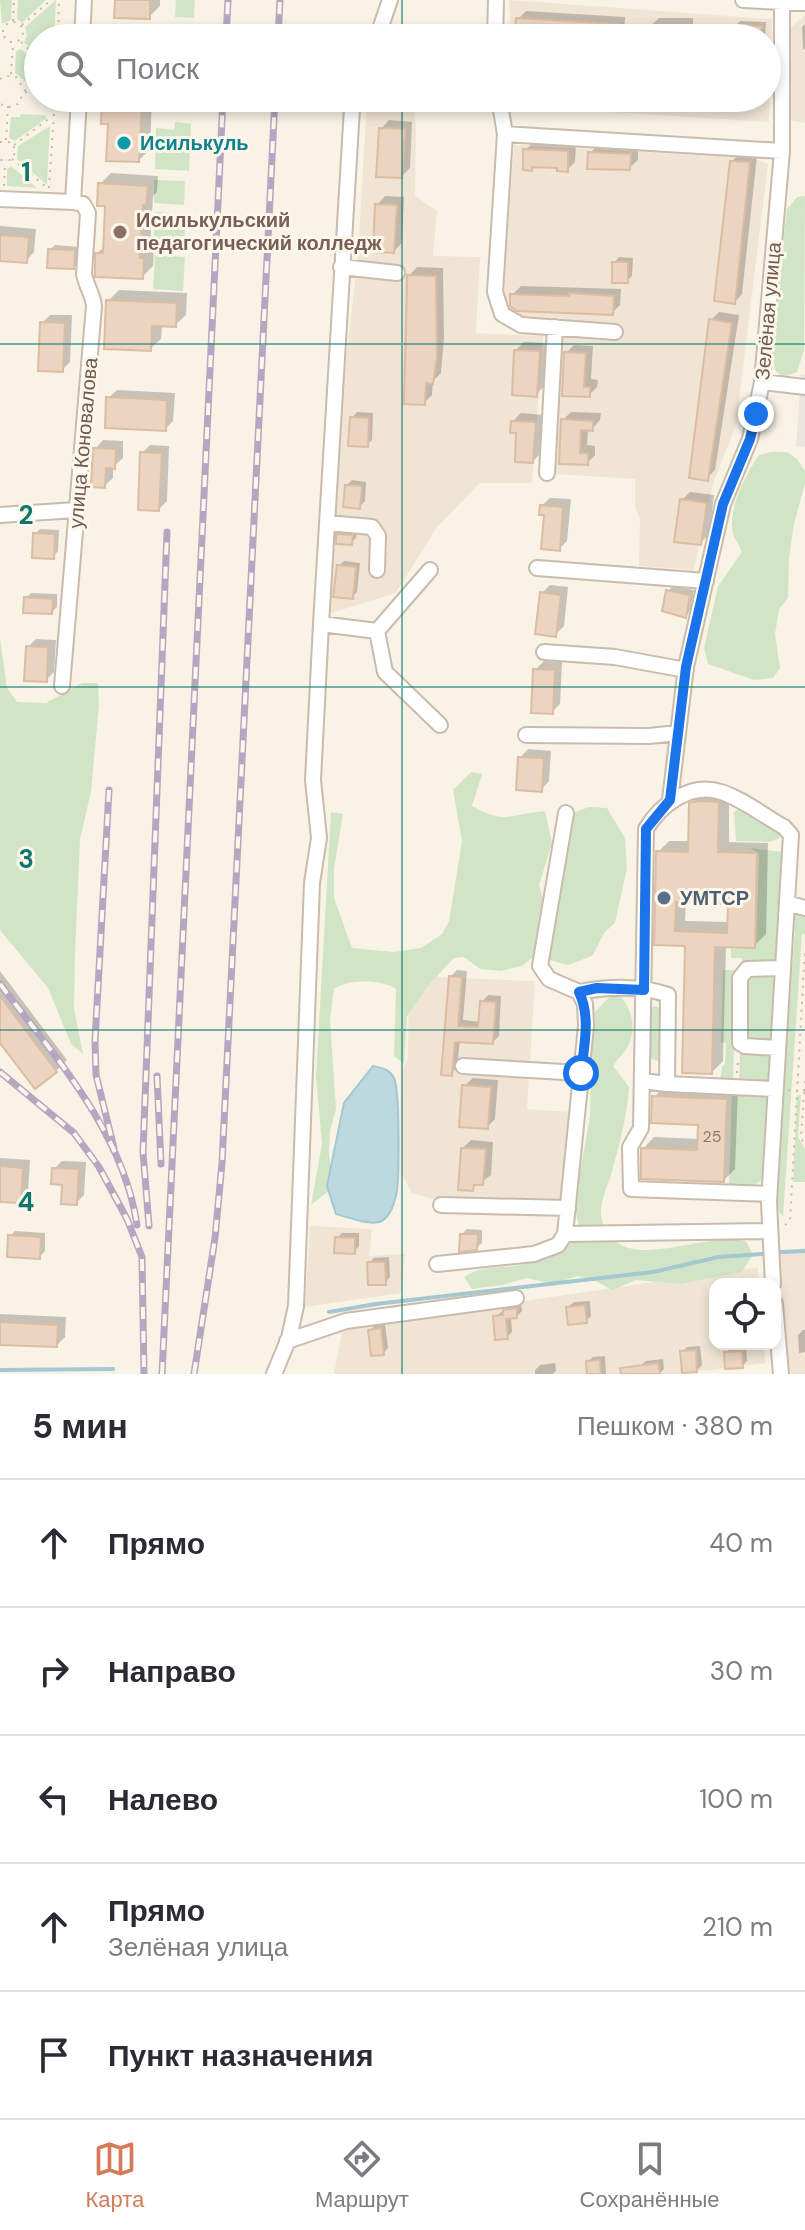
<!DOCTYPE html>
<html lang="ru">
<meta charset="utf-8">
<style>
body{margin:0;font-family:"DM Sans",sans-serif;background:#f7f7f7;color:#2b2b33}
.controls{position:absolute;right:24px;bottom:24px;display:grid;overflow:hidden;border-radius:16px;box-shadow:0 4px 12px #0003}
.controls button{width:72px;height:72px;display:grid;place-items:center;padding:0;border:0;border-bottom:2px solid #e1e1e2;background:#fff;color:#2b2b33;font:40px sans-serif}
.stop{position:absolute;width:24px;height:24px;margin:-18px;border:6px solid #1a73e8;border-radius:50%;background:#fff}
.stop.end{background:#1a73e8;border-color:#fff;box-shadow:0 2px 8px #0008}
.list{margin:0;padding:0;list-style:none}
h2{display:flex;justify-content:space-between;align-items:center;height:104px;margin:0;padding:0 32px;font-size:34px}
h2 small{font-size:26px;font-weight:400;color:#7c7c81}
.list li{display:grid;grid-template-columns:52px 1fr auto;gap:24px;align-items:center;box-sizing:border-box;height:128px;padding:0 32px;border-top:2px solid #e1e1e2}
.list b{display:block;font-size:30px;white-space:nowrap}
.list p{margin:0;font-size:26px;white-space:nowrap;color:#7c7c81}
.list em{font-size:26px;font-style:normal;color:#7c7c81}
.icon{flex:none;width:44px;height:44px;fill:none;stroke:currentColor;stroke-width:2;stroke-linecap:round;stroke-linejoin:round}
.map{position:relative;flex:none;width:805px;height:1374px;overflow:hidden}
.search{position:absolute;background:#fff;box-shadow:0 4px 12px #0003;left:24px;right:24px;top:24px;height:88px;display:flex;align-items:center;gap:20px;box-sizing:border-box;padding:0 28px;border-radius:44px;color:#7c7c81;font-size:30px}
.sheet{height:744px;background:#fff}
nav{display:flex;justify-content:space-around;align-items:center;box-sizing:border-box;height:112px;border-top:2px solid #e1e1e2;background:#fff;font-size:22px;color:#7c7c81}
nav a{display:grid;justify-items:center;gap:4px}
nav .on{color:#d57b59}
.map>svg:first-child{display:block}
</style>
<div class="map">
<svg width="805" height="1374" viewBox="0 0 805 1374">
<rect width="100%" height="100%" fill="#f9f3e6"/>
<path fill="#f0e5d5" d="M 509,0 L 772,19 L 769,122 L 516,106 L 515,98 L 767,98 L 767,38 L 511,38 Z
M 805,15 L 805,123 L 789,120 L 788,30 Z
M 412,98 L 416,126 L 415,196 L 437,211 L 433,256 L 480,257 L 476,333 L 543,336 L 532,483 L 480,483 L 437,527 L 396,593 L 325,615 L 342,393 L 358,256 L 367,99 Z
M 514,145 L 753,158 L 768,164 L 736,425 L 713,484 L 694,570 L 639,566 L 640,518 L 635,507 L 635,479 L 555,474 L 562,338 L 567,319 L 511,316 L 503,297 Z
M 409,976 L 535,981 L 527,1109 L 569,1112 L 559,1205 L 436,1200 L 412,1193 L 401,1173 L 402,1070 L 408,1058 Z
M 310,1226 L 372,1229 L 369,1256 L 405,1254 L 401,1293 L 305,1307 Z
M 805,1248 L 805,1374 L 786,1374 L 779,1252 Z
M 758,1267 L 759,1284 L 715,1284 L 715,1344 L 764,1344 L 765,1363 L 677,1374 L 334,1374 L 343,1327 Z"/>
<path fill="#eae5df" d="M 801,374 L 805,375 L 805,447 L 796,446 Z"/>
<path fill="#d1e5c6" d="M 0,0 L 12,0 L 11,20 L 2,24 Z
M 18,0 L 46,0 L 22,23 L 17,19 Z
M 56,0 L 54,38 L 38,38 L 38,55 L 24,42 L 27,36 L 25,27 Z
M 176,0 L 195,0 L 194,18 L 175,17 Z
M 21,49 L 38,65 L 38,81 L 25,81 L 15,73 L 16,51 Z
M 21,114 L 45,115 L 47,118 L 15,141 L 9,138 L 11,117 L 20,117 Z
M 175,122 L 191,124 L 189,171 L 155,169 L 156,128 L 174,130 Z
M 50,126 L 47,185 L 17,159 L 18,146 Z
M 11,166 L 37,188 L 7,186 L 7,169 Z
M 154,180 L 185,181 L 184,205 L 154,203 Z
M 805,196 L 804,350 L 797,372 L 783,377 L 775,370 L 771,345 L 787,209 L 797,197 Z
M 155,212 L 186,214 L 184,248 L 153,247 Z
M 155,255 L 185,257 L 183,291 L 153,289 Z
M 771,452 L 787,452 L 797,459 L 805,471 L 805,483 L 794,524 L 789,558 L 788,598 L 779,609 L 775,634 L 780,668 L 773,678 L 754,680 L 708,664 L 704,648 L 718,586 L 742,552 C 739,544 732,536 732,528 C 731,502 745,476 759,455 Z
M 0,638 L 7,688 L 17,702 L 46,703 L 82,683 L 98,683 L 99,705 L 91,792 L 80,839 L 75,954 L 74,1008 L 83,1054 L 71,1044 L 48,988 L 0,930 Z
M 471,772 L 482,774 L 472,806 C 506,825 509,814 545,811 L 552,843 L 539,885 L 545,905 L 534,956 L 522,966 L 501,971 L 480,969 L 464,957 L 454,958 L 428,986 L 407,1016 L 404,1064 L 394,1056 L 396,989 C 382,979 347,979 334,989 L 330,1020 L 336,1109 L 330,1131 L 329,1155 L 334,1187 L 311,1205 L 322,1144 L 316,1077 L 331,812 L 343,814 L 334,869 L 334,898 L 352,948 L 393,952 L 421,948 L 442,934 L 449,921 L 462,841 L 453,790 Z
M 589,807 L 607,808 L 625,838 L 627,868 L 615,923 L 605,932 L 592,956 L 568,965 L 550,960 L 549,941 L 569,827 L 575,812 Z
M 738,809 L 777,830 L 780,838 L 770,842 L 736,841 L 734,812 Z
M 750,848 L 783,852 L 777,962 L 773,965 L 743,963 L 742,958 L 731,958 L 731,949 L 756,948 L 759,854 Z
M 792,912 L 805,913 L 805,935 L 802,934 L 783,1217 L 773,1203 L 795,930 L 790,927 Z
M 723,970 L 736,970 L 733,1084 L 720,1083 L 722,1066 L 725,1064 L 726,1043 L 721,1042 Z
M 775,973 L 777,977 L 772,1041 L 745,1041 L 744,976 Z
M 615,991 C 632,1005 639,1031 625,1051 C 621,1056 617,1060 613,1066 L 629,1087 C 627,1116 620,1143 612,1171 C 609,1183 600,1201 601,1213 C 603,1240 624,1251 648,1250 C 683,1249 710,1236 746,1241 L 753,1255 L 742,1272 L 680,1284 L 636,1280 L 612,1290 L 594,1280 L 577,1276 L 553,1284 L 527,1278 L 503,1285 L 472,1289 L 464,1277 C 481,1265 499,1269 519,1265 C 544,1260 563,1252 581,1234 L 574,1206 L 590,1116 L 593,1014 Z
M 654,1006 L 662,1008 L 661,1059 L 657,1061 L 647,1056 L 648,1011 Z
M 740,1050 L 772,1054 L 771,1081 L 762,1084 L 739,1083 Z
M 732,1093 L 761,1093 L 770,1097 L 764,1178 L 754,1185 L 729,1184 Z
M 797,1095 L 801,1095 L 798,1137 L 805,1149 L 805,1182 L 793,1182 Z"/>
<path fill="#bcd9e0" stroke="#a4c7d1" stroke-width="2" d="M 373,1066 C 382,1068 389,1069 394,1078 C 400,1091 399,1173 397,1191 C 395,1201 390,1219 379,1222 C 366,1225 348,1217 336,1214 L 327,1186 L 344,1103 Z"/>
<path fill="#0003" fill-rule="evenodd" d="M 117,0 L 160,0 L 160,6 L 149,17 Z
M 526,11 L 625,17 L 624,37 L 516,38 L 518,19 Z
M 659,18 L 693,18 L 693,38 L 650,38 L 650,26 Z
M 740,21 L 766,22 L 765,38 L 735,38 L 735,26 Z
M 805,24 L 805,49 L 803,49 L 802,27 Z
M 125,30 L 155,31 L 155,38 L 117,38 Z
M 104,98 L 152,98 L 150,149 L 139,160 L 110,122 Z
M 383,98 L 404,98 L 402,101 Z
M 389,120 L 412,122 L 410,168 L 402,176 L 381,129 Z
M 534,142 L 576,144 L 575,162 L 567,170 L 559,166 L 535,165 L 531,169 L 525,150 Z
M 598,145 L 638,147 L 638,160 L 629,168 L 590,153 Z
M 740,154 L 757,156 L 742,294 L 735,302 L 732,161 Z
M 111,173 L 158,176 L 157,192 L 153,196 L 150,247 L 154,247 L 153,266 L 142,277 L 97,253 L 105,246 L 107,204 L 100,184 Z
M 385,196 L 404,197 L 402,243 L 394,251 L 377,205 Z
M 0,226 L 36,229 L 34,252 L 26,261 L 0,259 Z
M 55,245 L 79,247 L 79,262 L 74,267 L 50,250 Z
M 619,257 L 633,258 L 632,276 L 627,281 L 614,263 Z
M 417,267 L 443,268 L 444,338 L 441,373 L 433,381 L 432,395 L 424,403 L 409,276 Z
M 521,286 L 621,289 L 620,305 L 612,313 L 512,295 Z
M 119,290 L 187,293 L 186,315 L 175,325 L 162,325 L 161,339 L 150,349 L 108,301 Z
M 719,312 L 739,315 L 715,470 L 707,478 L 711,320 Z
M 50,315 L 72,315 L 70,362 L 62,370 L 42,323 Z
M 524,342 L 547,343 L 544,386 L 536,395 L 516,350 Z
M 574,345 L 593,346 L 591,379 L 598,380 L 597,387 L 589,395 L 564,394 L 566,353 Z
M 117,390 L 175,393 L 173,421 L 165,429 L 108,398 Z
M 357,412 L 373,413 L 372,440 L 367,445 L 352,418 Z
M 571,412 L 601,413 L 600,420 L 592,429 L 588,429 L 587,445 L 595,446 L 595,455 L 587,463 L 561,462 L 563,420 Z
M 521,413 L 543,415 L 541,453 L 533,461 L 512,422 Z
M 103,440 L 123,441 L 123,458 L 113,467 L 113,478 L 104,486 L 95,449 Z
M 150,445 L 169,446 L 167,501 L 159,509 L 142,453 Z
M 352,480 L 366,482 L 365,501 L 359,507 L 346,486 Z
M 690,492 L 714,495 L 709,535 L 700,543 L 682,500 Z
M 550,498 L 571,499 L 567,541 L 559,549 L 541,506 Z
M 40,529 L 59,530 L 58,551 L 53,557 L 35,534 Z
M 344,530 L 357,531 L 356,538 L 351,543 L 338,535 Z
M 344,561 L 360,563 L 357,592 L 352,597 L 339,566 Z
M 550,585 L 568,587 L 564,626 L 555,635 L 542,593 Z
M 673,586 L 694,590 L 690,611 L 685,616 L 668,591 Z
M 31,593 L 57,594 L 57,607 L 52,612 L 26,598 Z
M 36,639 L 56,640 L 54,672 L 46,680 L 28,647 Z
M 544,661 L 562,662 L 560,704 L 552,712 L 535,670 Z
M 528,749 L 551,751 L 549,781 L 541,790 L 520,758 Z
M 729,791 L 729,842 L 768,843 L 766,934 L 754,946 L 726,945 L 723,1061 L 712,1072 L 687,944 L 656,943 L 658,852 L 669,841 L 690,841 L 691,804 L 702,793 ZM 686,901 L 730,902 L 729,922 L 685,921 Z
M 457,970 L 467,971 L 463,1020 L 481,1022 L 482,1002 L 488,995 L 501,996 L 499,1036 L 493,1042 L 460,1040 L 457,1067 L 451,1074 L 450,977 Z
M 0,971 L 67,1060 L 56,1071 L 0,1039 Z
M 473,1078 L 498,1080 L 495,1119 L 487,1127 L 464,1086 Z
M 665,1086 L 738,1088 L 735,1169 L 724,1180 L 643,1149 L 654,1137 L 699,1139 L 700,1123 L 654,1097 Z
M 471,1140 L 493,1142 L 491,1175 L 472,1189 L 463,1148 Z
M 0,1158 L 30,1160 L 28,1193 L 20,1201 L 0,1200 Z
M 62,1161 L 86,1162 L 84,1195 L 76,1203 L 54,1169 Z
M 467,1229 L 482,1230 L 482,1243 L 476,1248 L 462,1234 Z
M 15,1231 L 45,1233 L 45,1251 L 39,1257 L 10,1236 Z
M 342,1233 L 359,1233 L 359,1246 L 354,1252 L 337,1238 Z
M 389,1257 L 390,1277 L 385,1283 L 369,1263 L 374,1258 Z
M 590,1301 L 591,1316 L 586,1321 L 568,1307 L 574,1302 Z
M 521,1304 L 522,1311 L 517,1316 L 511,1317 L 512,1332 L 507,1337 L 495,1317 L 510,1305 Z
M 0,1314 L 66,1317 L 65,1337 L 57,1345 L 0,1343 Z
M 385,1324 L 388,1348 L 383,1353 L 370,1330 L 376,1325 Z
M 803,1330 L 805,1330 L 805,1352 L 799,1353 L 798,1335 Z
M 700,1346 L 702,1365 L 697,1370 L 682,1352 L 687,1347 Z
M 731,1347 L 746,1347 L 747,1361 L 742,1366 L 726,1353 Z
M 605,1356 L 606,1374 L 589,1374 L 588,1362 L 593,1357 Z
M 663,1359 L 664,1369 L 659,1374 L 641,1374 L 640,1366 L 646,1361 Z
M 555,1363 L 556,1371 L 553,1374 L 535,1374 L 535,1370 L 540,1365 Z"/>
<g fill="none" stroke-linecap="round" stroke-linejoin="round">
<path stroke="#a4c7d1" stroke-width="4" d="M 781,1252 L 805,1251
M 329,1312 L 376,1304 L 653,1272 L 719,1257 L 762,1254
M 0,1370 L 113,1369"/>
</g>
<path fill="#ebd4c0" stroke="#dcbca3" stroke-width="2" fill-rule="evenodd" d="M 115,0 L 150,0 L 150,19 L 114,18 Z
M 516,18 L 618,24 L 617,38 L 514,38 Z
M 648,25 L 686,26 L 685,38 L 648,38 Z
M 733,25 L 762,26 L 761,38 L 733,38 Z
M 102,98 L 142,98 L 139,162 L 106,161 L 108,124 L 101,124 Z
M 379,128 L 405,129 L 402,178 L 376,177 Z
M 523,149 L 568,151 L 568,172 L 557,171 L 557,168 L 532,167 L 532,171 L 523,170 Z
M 588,152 L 631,154 L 630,170 L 587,169 Z
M 730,161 L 750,162 L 735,304 L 714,301 Z
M 98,183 L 148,186 L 146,205 L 143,205 L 140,258 L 144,258 L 143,279 L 95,277 L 95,253 L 103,253 L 105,206 L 97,206 Z
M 375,204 L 397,205 L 394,253 L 373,252 Z
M 0,235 L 29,237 L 27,263 L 0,261 Z
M 48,249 L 75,250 L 74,269 L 47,268 Z
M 612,262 L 628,262 L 628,283 L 612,283 Z
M 407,275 L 436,276 L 437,357 L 433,384 L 426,383 L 425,405 L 404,404 Z
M 569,293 L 614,296 L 613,315 L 517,311 L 510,306 L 510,294 L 569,296 Z
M 106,300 L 177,303 L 176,327 L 152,326 L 151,351 L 104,349 Z
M 709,319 L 732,323 L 708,481 L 689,478 Z
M 40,322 L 65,323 L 63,372 L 38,371 Z
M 514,350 L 540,351 L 537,397 L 512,395 Z
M 564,352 L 586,353 L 584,387 L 590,387 L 590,397 L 562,396 Z
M 106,397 L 167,400 L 166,431 L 105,428 Z
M 350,417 L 369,418 L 368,447 L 348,446 Z
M 561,419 L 593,421 L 593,431 L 581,430 L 580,453 L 588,453 L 588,465 L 559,464 Z
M 511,421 L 536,422 L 533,463 L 515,462 L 516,433 L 510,433 Z
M 93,448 L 116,449 L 115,469 L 106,468 L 105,488 L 91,487 Z
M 140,452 L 162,453 L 159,511 L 138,510 Z
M 345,485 L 362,486 L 360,509 L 343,507 Z
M 680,499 L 707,503 L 701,545 L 674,542 Z
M 540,505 L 563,507 L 560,551 L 541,549 L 544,515 L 539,515 Z
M 33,533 L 55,534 L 54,559 L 32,558 Z
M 336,534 L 353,535 L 352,545 L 336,544 Z
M 337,565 L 356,567 L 353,599 L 333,597 Z
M 666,590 L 690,595 L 686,618 L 662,611 Z
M 540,592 L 561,595 L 556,637 L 535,634 Z
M 24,597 L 53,599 L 52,614 L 23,613 Z
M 26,646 L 48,647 L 47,682 L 24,681 Z
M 533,669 L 555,670 L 553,714 L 531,713 Z
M 518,757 L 544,758 L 542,792 L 516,790 Z
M 698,801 L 719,802 L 718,852 L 757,853 L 755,948 L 715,947 L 712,1074 L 682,1073 L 685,946 L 654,945 L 656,851 L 688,852 L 689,803 ZM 676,902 L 728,904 L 727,933 L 675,931 Z
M 449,976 L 462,977 L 458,1026 L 478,1027 L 480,1001 L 496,1002 L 493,1044 L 455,1042 L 452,1076 L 441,1075 Z
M 0,996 L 57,1072 L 35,1089 L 0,1043 Z
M 462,1085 L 491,1087 L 488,1129 L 459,1127 Z
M 652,1096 L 727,1099 L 724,1182 L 641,1179 L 641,1148 L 697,1150 L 698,1125 L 651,1123 Z
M 461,1148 L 486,1149 L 483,1185 L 474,1185 L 473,1191 L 458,1190 Z
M 0,1166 L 23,1168 L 21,1203 L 0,1202 Z
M 52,1168 L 79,1169 L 77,1205 L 61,1204 L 62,1185 L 51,1184 Z
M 460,1234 L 478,1234 L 477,1250 L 459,1252 Z
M 8,1235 L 41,1237 L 40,1259 L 7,1257 Z
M 335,1237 L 355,1238 L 355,1254 L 334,1253 Z
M 367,1262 L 385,1262 L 386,1285 L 368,1285 Z
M 585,1305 L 587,1323 L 568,1325 L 566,1307 Z
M 517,1308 L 517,1318 L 506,1319 L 508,1339 L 495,1340 L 493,1316 L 503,1315 L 503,1310 Z
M 0,1322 L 58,1325 L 57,1347 L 0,1345 Z
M 381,1328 L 384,1355 L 371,1356 L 368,1330 Z
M 696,1350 L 697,1372 L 682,1373 L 680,1351 Z
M 742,1351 L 743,1368 L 725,1369 L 724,1352 Z
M 600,1360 L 601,1374 L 587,1374 L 586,1361 Z
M 658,1363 L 660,1374 L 621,1374 L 620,1368 Z"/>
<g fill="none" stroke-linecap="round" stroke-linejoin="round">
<g stroke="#c9bbad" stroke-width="18">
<path id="minor" d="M 743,0 L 805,3
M 82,38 L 84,0
M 377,38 L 390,0
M 495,38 L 496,0
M 499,98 L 505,134 L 495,292 L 502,314 L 521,325 L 615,332
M 505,134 L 782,151
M 0,199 L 73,202 L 83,204 L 88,213 L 84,274 C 86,286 93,294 94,306 L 62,686
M 73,202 L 79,98
M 341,267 L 397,273
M 762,382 L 805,387
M 547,473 L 555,327
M 0,515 L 76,510
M 328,523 L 372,527 L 378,536 L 377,570
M 537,568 L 706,581
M 430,570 L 377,631 L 385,672 L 440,725
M 321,624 L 377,631
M 544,652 L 615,657 L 686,670
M 526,735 L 649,736 L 678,733
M 670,800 L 686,667 L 723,504 L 750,439 L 762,382 L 782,151 L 782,3
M 787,903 L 805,908
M 579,992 C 606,987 642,985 668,995 L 667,1084 L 642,1081
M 778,1048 L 745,1046 L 740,1043 L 740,978 L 747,969 L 783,968
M 463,1066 L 581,1073
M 667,1084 L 775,1089
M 769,1194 L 631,1189 L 630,1147 L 641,1128 L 646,829 C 661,804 691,782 721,792 C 743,799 764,816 784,827 L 791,835 L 769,1202 L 773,1284
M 441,1205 L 568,1208
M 565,1234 L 586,1026 L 585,1004 L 579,992 L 549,979 L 540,966 L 566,813
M 437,1264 L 534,1254 L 558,1245 L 565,1234 L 770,1231
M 775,1304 L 781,1374
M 287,1341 L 346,1321 L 516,1298
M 274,1374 L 289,1338 L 296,1306 L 312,883 L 319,838 L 313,780 L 321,624 L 352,108 L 356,98"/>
</g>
<path stroke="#d0b7a4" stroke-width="2" stroke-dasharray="2 6" stroke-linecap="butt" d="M 13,21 L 14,0
M3 32a10 10 0 1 1 20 0a10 10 0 1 1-20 0Z
M 22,25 L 51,0
M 58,38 L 59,0
M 21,42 L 38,58
M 11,74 L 13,45
M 0,79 L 6,76 L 16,77 L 25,90 L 18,104 L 9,107 L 0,104
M 25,92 L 38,93
M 6,140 L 8,106
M 0,142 L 11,142 L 16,151 L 11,160 L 0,160
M 14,145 L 51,117
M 12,159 L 45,186
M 4,186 L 5,162
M 49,188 L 55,98
M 737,1073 L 738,1060
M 788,1090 L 804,1092 L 801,1138 L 805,1145
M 804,1091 L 805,1080
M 785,1225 L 790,1221 L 805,948"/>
<use href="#minor" stroke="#fff" stroke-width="14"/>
<g stroke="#b6a6c1" stroke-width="7">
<path id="rail" d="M 226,38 L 228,0
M 278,38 L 280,0
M 109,790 L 95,1041 L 96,1075 L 114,1148
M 0,984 C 55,1057 123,1131 137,1225
M 0,1072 L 74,1133 L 99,1167 L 127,1219 L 142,1257 L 144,1374
M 157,1076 L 161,1164
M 149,1226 L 143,1152 L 167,532
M 162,1374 L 223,98
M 194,1374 L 215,1238 L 222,1163 L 275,98"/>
</g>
<use href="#rail" stroke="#fdf7eb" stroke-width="4" stroke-dasharray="12" stroke-linecap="butt"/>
</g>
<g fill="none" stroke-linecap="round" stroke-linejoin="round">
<path stroke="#1a73e8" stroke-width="10" d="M 581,1073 C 584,1046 591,1017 579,992 L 597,988 L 644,990 L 646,829 L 670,800 L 686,667 L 723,504 L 750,439 L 756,414"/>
</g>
<path fill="none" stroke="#0f766e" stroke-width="2" stroke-opacity="0.55" d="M 402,0 L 402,38M 402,98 L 402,1374M 0,344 L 805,344M 0,687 L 805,687M 0,1030 L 805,1030"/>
<circle fill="#0f9aa8" stroke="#fdf7eb" stroke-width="3" cx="124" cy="143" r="8"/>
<circle fill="#8d6e63" stroke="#fdf7eb" stroke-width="3" cx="120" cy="232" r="8"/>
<circle fill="#5c6f8a" stroke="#fdf7eb" stroke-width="3" cx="664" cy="898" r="8"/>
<g text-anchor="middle" stroke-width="6" stroke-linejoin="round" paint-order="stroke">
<g font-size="16" fill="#8e796a">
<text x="712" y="1142">25</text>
</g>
<g font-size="20" font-weight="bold" fill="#0d838f" stroke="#fdf7eb" text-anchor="start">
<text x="140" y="150">Исилькуль</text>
</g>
<g font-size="20" font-weight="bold" fill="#785e54" stroke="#fdf7eb" text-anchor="start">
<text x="136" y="227">Исилькульский<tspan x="136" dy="23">педагогический колледж</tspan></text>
</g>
<g font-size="20" fill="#6f5b4e" stroke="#fdf7eb">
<text transform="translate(768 311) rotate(-85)" y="7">Зелёная улица</text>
<text transform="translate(83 443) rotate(-85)" y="7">улица Коновалова</text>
</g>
<g font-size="20" font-weight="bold" fill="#4e5e75" stroke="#fdf7eb" text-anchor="start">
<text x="680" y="905">УМТСР</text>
</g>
</g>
<g font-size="26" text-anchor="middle" font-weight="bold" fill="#0f766e" stroke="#fdf7eb" stroke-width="6" stroke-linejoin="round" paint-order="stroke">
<text x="26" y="181">1</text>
<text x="26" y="524">2</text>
<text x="26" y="868">3</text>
<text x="26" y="1211">4</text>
</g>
</svg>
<div class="controls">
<button><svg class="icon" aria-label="locate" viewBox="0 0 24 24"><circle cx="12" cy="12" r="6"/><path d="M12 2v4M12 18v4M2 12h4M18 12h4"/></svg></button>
</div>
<div class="stop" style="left:581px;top:1073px"></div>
<div class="stop end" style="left:756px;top:414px"></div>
<div class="search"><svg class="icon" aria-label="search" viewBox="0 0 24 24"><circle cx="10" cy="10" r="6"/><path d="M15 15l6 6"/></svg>Поиск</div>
</div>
<section class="sheet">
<h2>5 мин<small>Пешком · 380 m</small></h2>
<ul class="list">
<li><svg class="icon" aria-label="ahead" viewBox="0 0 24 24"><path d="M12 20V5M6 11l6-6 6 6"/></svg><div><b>Прямо</b></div><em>40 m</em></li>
<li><svg class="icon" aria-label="right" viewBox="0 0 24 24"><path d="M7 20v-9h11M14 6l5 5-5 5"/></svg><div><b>Направо</b></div><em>30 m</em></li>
<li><svg class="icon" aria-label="left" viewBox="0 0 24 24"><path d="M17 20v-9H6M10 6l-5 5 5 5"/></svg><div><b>Налево</b></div><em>100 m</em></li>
<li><svg class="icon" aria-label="ahead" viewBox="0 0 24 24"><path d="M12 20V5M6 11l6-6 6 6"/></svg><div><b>Прямо</b><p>Зелёная улица</p></div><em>210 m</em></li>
<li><svg class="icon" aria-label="arrive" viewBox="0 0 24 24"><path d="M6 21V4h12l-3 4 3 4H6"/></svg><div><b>Пункт назначения</b></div></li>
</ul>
</section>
<nav>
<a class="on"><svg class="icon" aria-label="map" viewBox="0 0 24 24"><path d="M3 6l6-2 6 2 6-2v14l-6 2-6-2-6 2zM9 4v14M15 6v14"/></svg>Карта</a>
<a><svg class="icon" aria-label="directions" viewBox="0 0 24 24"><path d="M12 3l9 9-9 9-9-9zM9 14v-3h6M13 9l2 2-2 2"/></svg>Маршрут</a>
<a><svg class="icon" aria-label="saved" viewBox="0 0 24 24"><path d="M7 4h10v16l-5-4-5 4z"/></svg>Сохранённые</a>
</nav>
